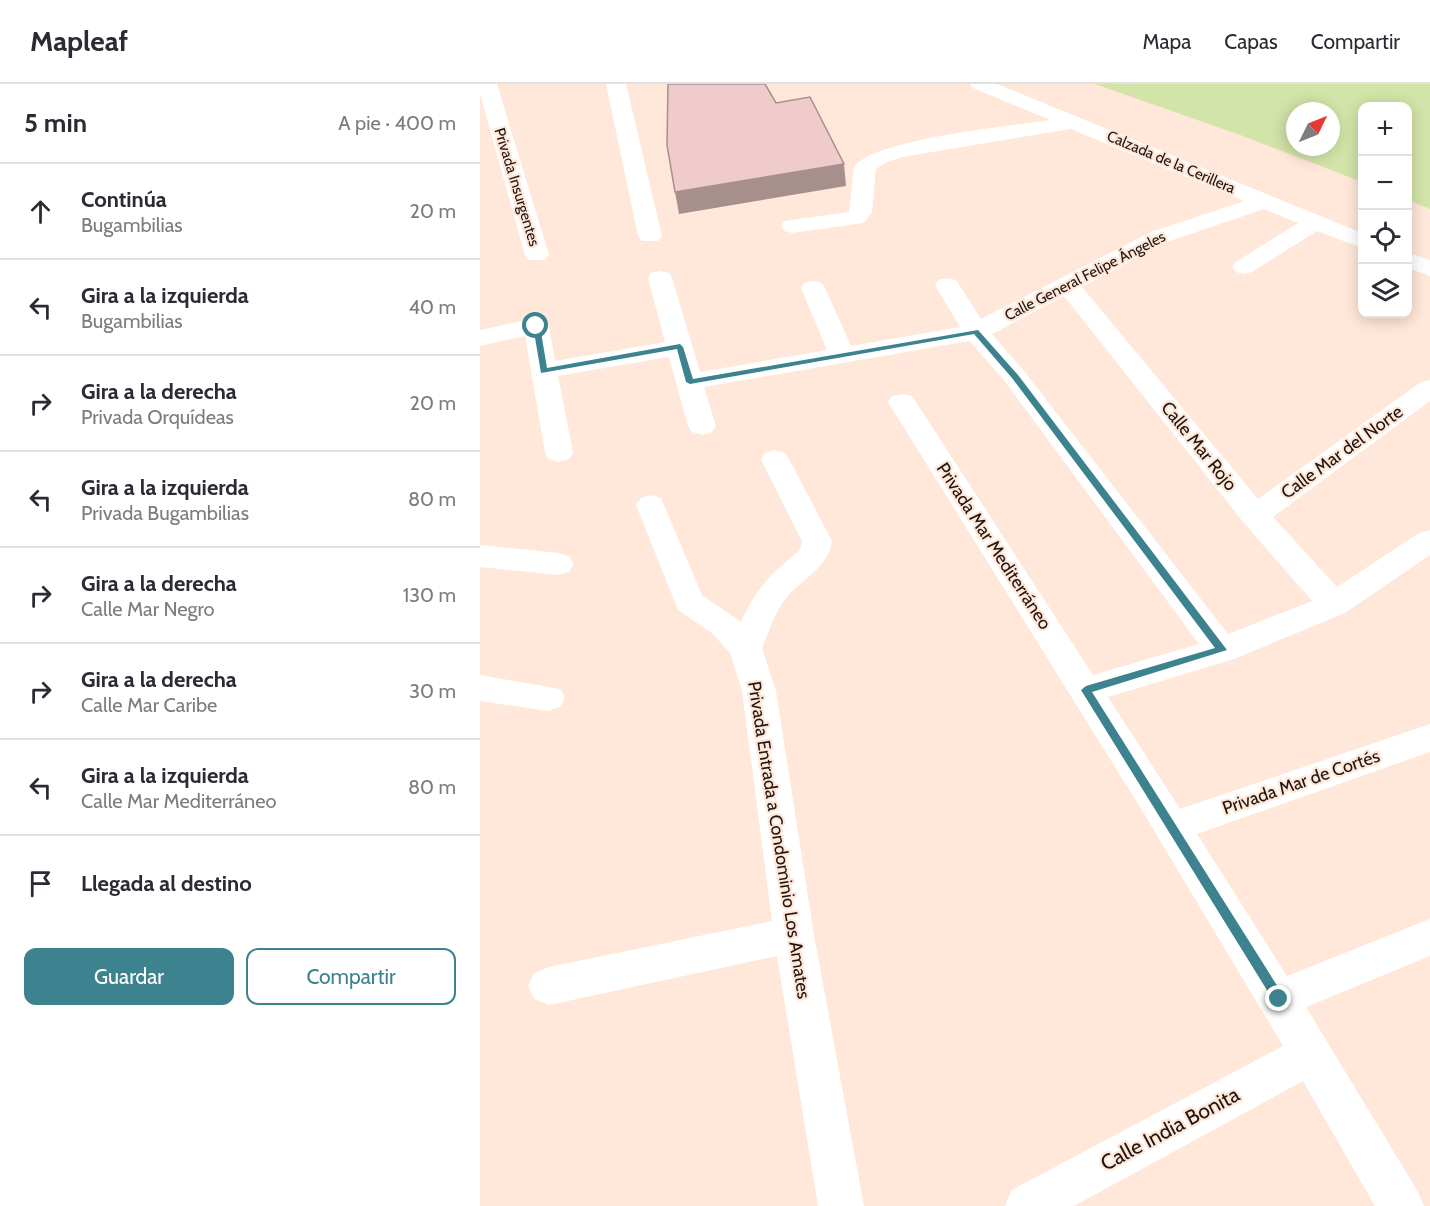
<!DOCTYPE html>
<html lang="es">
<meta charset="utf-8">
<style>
body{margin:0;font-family:Cabin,sans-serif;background:#f2f2f3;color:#2b2b33}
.controls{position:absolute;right:18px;top:18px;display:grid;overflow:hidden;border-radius:12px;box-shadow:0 3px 15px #0003}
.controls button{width:54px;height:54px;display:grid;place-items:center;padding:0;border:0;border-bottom:2px solid #e1e1e2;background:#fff;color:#2b2b33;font:30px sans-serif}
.compass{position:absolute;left:806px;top:18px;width:54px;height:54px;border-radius:50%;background:#fff;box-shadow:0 3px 15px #0003;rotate:47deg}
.stop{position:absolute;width:18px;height:18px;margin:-14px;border:4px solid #3d838f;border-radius:50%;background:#fff}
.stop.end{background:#3d838f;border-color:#fff;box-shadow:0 2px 6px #0008}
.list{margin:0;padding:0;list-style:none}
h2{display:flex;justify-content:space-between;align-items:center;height:78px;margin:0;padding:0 24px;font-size:26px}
h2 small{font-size:20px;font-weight:400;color:#7c7c81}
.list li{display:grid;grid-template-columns:39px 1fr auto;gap:18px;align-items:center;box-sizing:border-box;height:96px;padding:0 24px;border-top:2px solid #e1e1e2}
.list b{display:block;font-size:22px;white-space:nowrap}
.list p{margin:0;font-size:20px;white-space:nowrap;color:#7c7c81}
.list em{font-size:20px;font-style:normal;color:#7c7c81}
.actions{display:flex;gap:12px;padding:18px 24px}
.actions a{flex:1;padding:14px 0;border:2px solid #3d838f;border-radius:12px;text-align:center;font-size:21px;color:#3d838f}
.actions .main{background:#3d838f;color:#fff}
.icon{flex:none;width:33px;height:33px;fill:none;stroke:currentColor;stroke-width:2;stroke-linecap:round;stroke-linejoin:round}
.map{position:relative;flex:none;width:950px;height:1122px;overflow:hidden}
header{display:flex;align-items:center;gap:36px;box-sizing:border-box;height:84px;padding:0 30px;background:#fff;border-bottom:2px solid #e1e1e2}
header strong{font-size:28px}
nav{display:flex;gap:33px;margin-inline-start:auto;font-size:21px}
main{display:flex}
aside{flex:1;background:#fff}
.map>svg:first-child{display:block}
</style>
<header>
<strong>Mapleaf</strong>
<nav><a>Mapa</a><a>Capas</a><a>Compartir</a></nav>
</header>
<main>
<aside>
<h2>5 min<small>A pie · 400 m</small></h2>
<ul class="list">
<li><svg class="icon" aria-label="ahead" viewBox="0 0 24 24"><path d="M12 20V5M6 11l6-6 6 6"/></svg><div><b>Continúa</b><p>Bugambilias</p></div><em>20 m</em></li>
<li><svg class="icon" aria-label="left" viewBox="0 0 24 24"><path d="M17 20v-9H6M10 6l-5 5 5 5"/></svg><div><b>Gira a la izquierda</b><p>Bugambilias</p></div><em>40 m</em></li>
<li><svg class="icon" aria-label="right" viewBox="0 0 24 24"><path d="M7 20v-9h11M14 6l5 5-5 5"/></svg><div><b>Gira a la derecha</b><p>Privada Orquídeas</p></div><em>20 m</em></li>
<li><svg class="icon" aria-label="left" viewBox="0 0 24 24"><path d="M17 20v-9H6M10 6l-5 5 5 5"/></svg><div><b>Gira a la izquierda</b><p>Privada Bugambilias</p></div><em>80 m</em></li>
<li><svg class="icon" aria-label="right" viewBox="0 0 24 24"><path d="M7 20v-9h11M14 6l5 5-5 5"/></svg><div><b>Gira a la derecha</b><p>Calle Mar Negro</p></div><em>130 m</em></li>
<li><svg class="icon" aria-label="right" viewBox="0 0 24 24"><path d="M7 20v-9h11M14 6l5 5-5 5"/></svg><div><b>Gira a la derecha</b><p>Calle Mar Caribe</p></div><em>30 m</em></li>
<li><svg class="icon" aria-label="left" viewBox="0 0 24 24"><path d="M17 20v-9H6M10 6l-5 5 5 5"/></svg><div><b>Gira a la izquierda</b><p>Calle Mar Mediterráneo</p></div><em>80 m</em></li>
<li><svg class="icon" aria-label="arrive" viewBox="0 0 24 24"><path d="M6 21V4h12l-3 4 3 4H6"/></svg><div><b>Llegada al destino</b></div></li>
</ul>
<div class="actions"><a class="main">Guardar</a><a>Compartir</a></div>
</aside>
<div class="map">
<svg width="950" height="1122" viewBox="0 0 950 1122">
<rect width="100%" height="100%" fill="#ffe7d9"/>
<path fill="#d3e4a8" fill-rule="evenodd" d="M 615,0 L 950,0 L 950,125 L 928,116 L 928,22 L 882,22 L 882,98 L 763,52 ZM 815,27 L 851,27 L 851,63 L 815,63 Z"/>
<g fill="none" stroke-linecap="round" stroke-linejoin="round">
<path fill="#fff" fill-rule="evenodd" d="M 0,0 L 17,0 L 69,171 L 65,176 L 49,176 L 45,171 L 0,10 Z
M 126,0 L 146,0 L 182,152 L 178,157 L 162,157 L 158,152 Z
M 490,0 L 517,0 L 882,149 L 882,164 L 837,147 L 772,188 L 764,190 L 756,188 L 752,183 L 756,178 L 818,139 L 784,125 L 687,158 L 602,203 L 778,415 L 941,298 L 950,296 L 950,317 L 793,433 L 857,503 L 939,449 L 950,446 L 950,471 L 865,529 L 754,575 L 628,613 L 700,725 L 950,640 L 950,668 L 717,750 L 807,892 L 950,835 L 950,872 L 826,923 L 937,1106 L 944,1122 L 895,1122 L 823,997 L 594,1122 L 525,1122 L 532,1106 L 803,962 L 663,728 L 408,318 L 412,312 L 422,310 L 432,312 L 613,591 L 719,560 L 526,299 L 490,257 L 224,303 L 236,342 L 232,348 L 222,351 L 212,348 L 208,342 L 189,273 L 78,292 L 93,369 L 89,375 L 79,378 L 69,375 L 65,369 L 45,252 L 0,262 L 0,246 L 56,234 L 65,237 L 69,242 L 75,277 L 185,258 L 168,194 L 171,189 L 180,187 L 189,189 L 192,194 L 220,288 L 347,266 L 321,204 L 324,199 L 333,197 L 342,199 L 345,204 L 371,262 L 480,243 L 455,201 L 458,196 L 467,194 L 476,196 L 501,235 L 671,148 L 764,117 L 591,45 L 422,73 L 405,79 L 396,85 L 392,128 L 384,139 L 312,149 L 304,147 L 301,142 L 304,137 L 369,128 L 374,83 C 394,55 531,42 570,36 L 493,4 ZM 584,212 L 764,439 L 832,517 L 748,550 L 544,287 L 512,250 Z
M 928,169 L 950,176 L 950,192 L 928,184 Z
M 295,366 L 305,369 L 309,375 L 352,457 C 348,487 316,497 301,521 C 293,534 288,550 282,564 L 296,607 L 334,851 L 384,1122 L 338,1122 L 297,872 L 69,921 L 54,915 L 48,902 L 54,889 L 69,883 L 292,837 L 262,607 L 250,569 L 233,550 L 198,526 L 156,421 L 161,414 L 171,411 L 181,414 L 222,511 L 261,538 C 276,504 292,489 320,466 L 322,457 L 281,375 L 285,369 Z
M 0,461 L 78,469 L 89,472 L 94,480 L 89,488 L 78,491 L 0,483 Z
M 0,591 L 80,605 L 85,614 L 80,623 L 68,627 L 0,617 Z"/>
</g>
<path fill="#a78f8e" d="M 364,80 L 366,102 L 199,130 L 195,108 Z"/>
<path fill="#efcccb" stroke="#a78f8e" stroke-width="1.5" d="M 188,0 L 285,0 L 296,19 L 330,13 L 364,80 L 195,108 L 187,61 Z"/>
<path fill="#3d838f" d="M 56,240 L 60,242 L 67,284 L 200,260 L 203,263 L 213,295 L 498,246 L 538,291 L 747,566 L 612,608 L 803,911 L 803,919 L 795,919 L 601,606 L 606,602 L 735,564 L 532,294 L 494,250 L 210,300 L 206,298 L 197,265 L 61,289 L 53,242 Z"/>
<g text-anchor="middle" stroke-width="4.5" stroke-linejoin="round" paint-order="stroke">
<g font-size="15" fill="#201610" stroke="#ffe7d9">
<text transform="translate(691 78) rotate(23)" y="5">Calzada de la Cerillera</text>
<text transform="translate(37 103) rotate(73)" y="5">Privada Insurgentes</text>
<text transform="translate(605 192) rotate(-27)" y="5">Calle General Felipe Ángeles</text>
</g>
<g font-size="18" fill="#201610" stroke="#ffe7d9">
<text transform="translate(719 362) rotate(51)" y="6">Calle Mar Rojo</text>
<text transform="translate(862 368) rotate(-36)" y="6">Calle Mar del Norte</text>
<text transform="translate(514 462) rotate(57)" y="6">Privada Mar Mediterráneo</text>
<text transform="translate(821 698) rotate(-19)" y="6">Privada Mar de Cortés</text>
<text transform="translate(299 756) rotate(81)" y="6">Privada Entrada a Condominio Los Amates</text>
</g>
<g font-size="21" fill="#201610" stroke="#ffe7d9">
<text transform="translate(690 1045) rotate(-28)" y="7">Calle India Bonita</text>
</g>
</g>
</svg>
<div class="controls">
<button>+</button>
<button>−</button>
<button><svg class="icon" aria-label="locate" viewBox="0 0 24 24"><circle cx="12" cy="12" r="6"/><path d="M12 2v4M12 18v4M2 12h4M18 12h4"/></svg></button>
<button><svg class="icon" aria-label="layers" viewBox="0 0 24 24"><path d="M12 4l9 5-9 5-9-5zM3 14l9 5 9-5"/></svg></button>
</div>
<svg class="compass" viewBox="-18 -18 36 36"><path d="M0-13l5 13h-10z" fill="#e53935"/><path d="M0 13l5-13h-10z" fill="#7c7c81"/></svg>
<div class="stop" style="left:56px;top:242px"></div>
<div class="stop end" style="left:799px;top:915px"></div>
</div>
</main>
